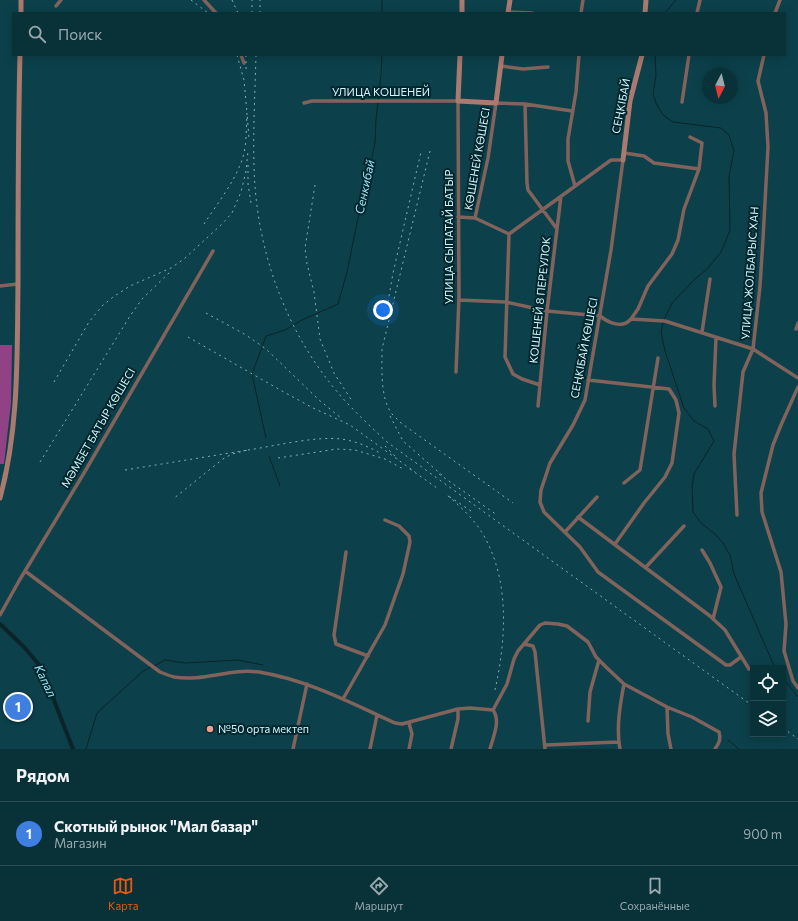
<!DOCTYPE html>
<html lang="ru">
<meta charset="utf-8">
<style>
body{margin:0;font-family:Commissioner,sans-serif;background:#173d43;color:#f1f3f6}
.controls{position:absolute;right:12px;bottom:12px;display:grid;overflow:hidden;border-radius:0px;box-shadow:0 2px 10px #0003}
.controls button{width:36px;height:36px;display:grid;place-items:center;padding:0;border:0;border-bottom:1px solid #294c53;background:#093138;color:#f1f3f6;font:20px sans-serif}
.compass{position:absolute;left:702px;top:68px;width:36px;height:36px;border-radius:50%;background:#093138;box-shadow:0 2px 10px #0003;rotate:187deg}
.you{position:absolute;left:383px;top:310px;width:14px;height:14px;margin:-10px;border:3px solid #fff;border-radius:50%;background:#1a73e8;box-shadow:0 0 0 6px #1a73e833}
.badge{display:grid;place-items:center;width:26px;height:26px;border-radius:50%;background:#ea580c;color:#fff;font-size:13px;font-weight:700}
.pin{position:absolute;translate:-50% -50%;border:2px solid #fff;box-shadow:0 1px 4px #0006}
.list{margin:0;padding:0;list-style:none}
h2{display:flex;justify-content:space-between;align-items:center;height:52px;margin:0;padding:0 16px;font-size:17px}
h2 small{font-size:13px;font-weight:400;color:#99a9ae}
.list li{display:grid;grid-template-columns:26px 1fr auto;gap:12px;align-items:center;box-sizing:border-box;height:64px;padding:0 16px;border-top:1px solid #294c53}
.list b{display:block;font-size:15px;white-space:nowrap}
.list p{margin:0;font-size:13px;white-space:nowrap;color:#99a9ae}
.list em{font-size:13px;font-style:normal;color:#99a9ae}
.icon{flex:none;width:22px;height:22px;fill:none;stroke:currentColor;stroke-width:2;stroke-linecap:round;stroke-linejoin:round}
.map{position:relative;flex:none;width:798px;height:749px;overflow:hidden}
.search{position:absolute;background:#093138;box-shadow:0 2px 10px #0003;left:12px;right:12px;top:12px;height:44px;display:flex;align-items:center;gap:10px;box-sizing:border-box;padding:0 14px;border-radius:0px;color:#99a9ae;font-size:15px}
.sheet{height:116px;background:#093138}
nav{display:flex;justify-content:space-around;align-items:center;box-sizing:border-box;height:56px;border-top:1px solid #294c53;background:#093138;font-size:11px;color:#99a9ae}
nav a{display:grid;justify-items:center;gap:2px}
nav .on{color:#ea580c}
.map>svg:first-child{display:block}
</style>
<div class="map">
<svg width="798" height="749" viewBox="0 0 798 749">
<rect width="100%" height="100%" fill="#0c414b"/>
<path fill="#914285" d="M 0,345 L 12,345 L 11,403 L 4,464 L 0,464 Z"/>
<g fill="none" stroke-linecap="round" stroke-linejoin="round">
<path stroke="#0c2429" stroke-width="1" d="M 382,0 L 382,13
M 665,13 L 676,0
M 655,55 L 656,76 L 653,94 L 656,103 L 663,115 L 673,122 L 721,128 L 729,135 L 734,151 L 729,176 L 730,230 L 721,252 L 708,268 L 695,279 L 672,303 L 664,320
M 663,323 L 661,332 L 665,351 L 684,408 L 694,421 L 708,429 L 714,441 L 694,474 L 692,486 L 693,512 L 701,523 L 715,534 L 723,543 L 730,555 L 734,574 L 775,668
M 266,438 L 252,374 L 266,336 L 285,330 L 302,320 L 338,304 L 347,272 L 358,218 L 368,179 L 375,142 L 376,119 L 381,75 L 382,55
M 269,456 L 280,486
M 154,666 L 165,660 L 185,663 L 238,660 L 263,665
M 783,678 L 798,697
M 728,740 L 739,749
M 86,749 L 97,713 L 142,672 L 151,667"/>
<path stroke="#0c2429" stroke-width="4" d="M 0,624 L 24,647 L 41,667 L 73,749"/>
<path stroke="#82635c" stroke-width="3.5" d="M 204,0 L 216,13
M 56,6 L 61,0
M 508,12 L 532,13
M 581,13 L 583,0
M 697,13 L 700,0
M 775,13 L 780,0
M 241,55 L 244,63
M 501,66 L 523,69 L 548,67
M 682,102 L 689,55
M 304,103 L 312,101 L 458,101 L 459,297 L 456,372
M 525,104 L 527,183 L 528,190 L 557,229
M 624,153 L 644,156 L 654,163 L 699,169
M 575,186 L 568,161 L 568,139 L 576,92 L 579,55
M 458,217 L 475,218 L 509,234 L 505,357 L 513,374 L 522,379 L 540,385
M 475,218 L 488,158 L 496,103 L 525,104 L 572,111
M 509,234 L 611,160 L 623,160 L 611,250 L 585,400 L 573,425 L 550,463 L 541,490 L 540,502 L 544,512 L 580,547 L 598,572 L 726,665 L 730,665 L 741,657
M 0,286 L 18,284
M 459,300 L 506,302 L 547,311 L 600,316 C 609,323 622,329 631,319 L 665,321 L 753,349 L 798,378
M 631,319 L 638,309 L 648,286 L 672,254 L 678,240 L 684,209 L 699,169 L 702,143 L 690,137
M 796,329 L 798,323
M 702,332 L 710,279
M 588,380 L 669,389 L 676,400 L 679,413 L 672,463 L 665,477 L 644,503 L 615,544
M 798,387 L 781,425 L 773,445 L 761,493 L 762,512 L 781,572 L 786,624 L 784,651 L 793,681 L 798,688
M 538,406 L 547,311 L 561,196
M 715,406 L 714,385 L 716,338
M 624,483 L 640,470 L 658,358
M 737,515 L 734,454 L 743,372 L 753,349 L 760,286 L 763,239 L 768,147 L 766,113 L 758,81 L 764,55
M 578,517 L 710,616 L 725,630 L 749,669
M 565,532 L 597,497
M 702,550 L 710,563 L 721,587 L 713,619
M 346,552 L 334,635 L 336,644 L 368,656
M 646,567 L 684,526
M 25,571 L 160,672 C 165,674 170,676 174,677 C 203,682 230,668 259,672 C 308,680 351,703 395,723 L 402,724 L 458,709 L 470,708 L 493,710 L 507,684 L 514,659 L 518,651 L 540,625 L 545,623 L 558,624 L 567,626 L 588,642 L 596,657 L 606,667 L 624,684 L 667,707 L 692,717 L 719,732 C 721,740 719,743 715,749
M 0,615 L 19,581 L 84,473 L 213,251
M 524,644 L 533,646 L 535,652 L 545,749
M 343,699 L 385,625 L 403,574 L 410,542 L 409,536 L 399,526 L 385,520
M 667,707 L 668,734 L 671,749
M 588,721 L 590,692 L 599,660
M 409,723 L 412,734 L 409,749
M 545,745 L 618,742
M 293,749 L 307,684
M 370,749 L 377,715
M 451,749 L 458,719 L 458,709
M 490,749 C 493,737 501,721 493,710
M 620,749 C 616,728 620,705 624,684"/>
<path stroke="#a97a6f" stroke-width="5" d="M 21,13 L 21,0
M 462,13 L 462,0
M 508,13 L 510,0
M 645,13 L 646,0
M 460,55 L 458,101 L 496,103 L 502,55
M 623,160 L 630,101 L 642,55
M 0,498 C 19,428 17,356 18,285 C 18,208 18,132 20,55"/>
<path stroke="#84aeb6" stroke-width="1" stroke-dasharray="2 4" stroke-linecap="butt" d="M 191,0 L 208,13
M 232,0 L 238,13
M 252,13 L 252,0
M 260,13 L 260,0
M 237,55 L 244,80 L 247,113
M 246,55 L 246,73
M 256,55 C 255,92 253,130 254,167 C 256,245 282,322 330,383 C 347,405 367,423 387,442 L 753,706
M 430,151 L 382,349 C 382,368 380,398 392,414 C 395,417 398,420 401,423 L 513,503
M 248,165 L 248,184 L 251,203
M 315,185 L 305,248 L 307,264 L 314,292 L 320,339 L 334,373 L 352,401
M 204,224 C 217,204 236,180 243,157 C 247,143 246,127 247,113 L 249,139
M 388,302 L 393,273 L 421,152
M 206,313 L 246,335 L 266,349 L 319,400 L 341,418
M 188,337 L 282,391 L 313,408 L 350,425 L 415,472
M 54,382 L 89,322 L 102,306 L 113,297 L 130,286 L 171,268 L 184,259 L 222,224 L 232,213 L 241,192 L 246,171 L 248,151
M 390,416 L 403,441 L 443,476
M 385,446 L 398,459
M 248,450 C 275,446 315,436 341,439 C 356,441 369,447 382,454
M 278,458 L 337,449 L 355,450 L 385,459 L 405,470
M 40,462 L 130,316 L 142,299 L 171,271
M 410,469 L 437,488
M 125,470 L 248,450 L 232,454 L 223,459 L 173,499
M 439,474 L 497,515
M 471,511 L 447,495 C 461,507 475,520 484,536 C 510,582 506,640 495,690
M 783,728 L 798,739"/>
</g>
<circle fill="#f49e8a" stroke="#00262e" stroke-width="1.5" cx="210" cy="729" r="4"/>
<g text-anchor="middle" stroke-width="4" stroke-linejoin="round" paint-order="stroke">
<g font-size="11" fill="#d3f5fc" stroke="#00262e">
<text x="381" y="96">УЛИЦА КОШЕНЕЙ</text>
<text transform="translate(621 106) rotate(-79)" y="4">СЕҢКІБАЙ</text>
<text transform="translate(477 159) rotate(-80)" y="4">КӨШЕНЕЙ КӨШЕСІ</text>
<text transform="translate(449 237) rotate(-90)" y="4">УЛИЦА СЫПАТАЙ БАТЫР</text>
<text transform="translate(750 273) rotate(-86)" y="4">УЛИЦА ЖОЛБАРЫС ХАН</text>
<text transform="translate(540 300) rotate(-84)" y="4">КОШЕНЕЙ 8 ПЕРЕУЛОК</text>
<text transform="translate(584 348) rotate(-79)" y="4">СЕҢКІБАЙ КӨШЕСІ</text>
<text transform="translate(98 428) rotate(-60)" y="4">МӘМБЕТ БАТЫР КӨШЕСІ</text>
</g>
<g font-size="11" fill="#d3f5fc" stroke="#00262e" text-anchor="start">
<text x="218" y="733">№50 орта мектеп</text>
</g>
<g font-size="12" font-style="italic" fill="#9ce3f3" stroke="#00262e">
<text transform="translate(365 187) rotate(-78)" y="4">Сенкибай</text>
<text transform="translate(45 681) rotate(64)" y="4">Капал</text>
</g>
</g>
</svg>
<div class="controls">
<button><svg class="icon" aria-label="locate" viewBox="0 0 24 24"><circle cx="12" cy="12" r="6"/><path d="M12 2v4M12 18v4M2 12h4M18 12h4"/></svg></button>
<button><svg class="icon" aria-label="layers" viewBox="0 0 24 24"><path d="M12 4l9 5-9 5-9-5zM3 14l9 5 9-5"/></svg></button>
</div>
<svg class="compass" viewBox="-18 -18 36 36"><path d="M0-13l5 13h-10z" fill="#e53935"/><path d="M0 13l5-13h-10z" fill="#99a9ae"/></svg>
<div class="you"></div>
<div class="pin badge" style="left:18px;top:707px;background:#3f7fe0">1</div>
<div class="search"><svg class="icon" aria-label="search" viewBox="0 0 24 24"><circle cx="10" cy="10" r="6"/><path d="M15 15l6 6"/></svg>Поиск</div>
</div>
<section class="sheet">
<h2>Рядом<small></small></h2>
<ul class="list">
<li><span class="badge" style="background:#3f7fe0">1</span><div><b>Скотный рынок &quot;Мал базар&quot;</b><p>Магазин</p></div><em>900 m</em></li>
</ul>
</section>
<nav>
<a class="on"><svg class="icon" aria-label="map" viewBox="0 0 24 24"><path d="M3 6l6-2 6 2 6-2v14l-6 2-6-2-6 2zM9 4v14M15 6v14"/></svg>Карта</a>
<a><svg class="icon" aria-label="directions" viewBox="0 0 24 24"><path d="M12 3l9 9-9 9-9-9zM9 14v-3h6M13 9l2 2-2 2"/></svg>Маршрут</a>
<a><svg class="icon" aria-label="saved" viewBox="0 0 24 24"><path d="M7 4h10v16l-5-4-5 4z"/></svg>Сохранённые</a>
</nav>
